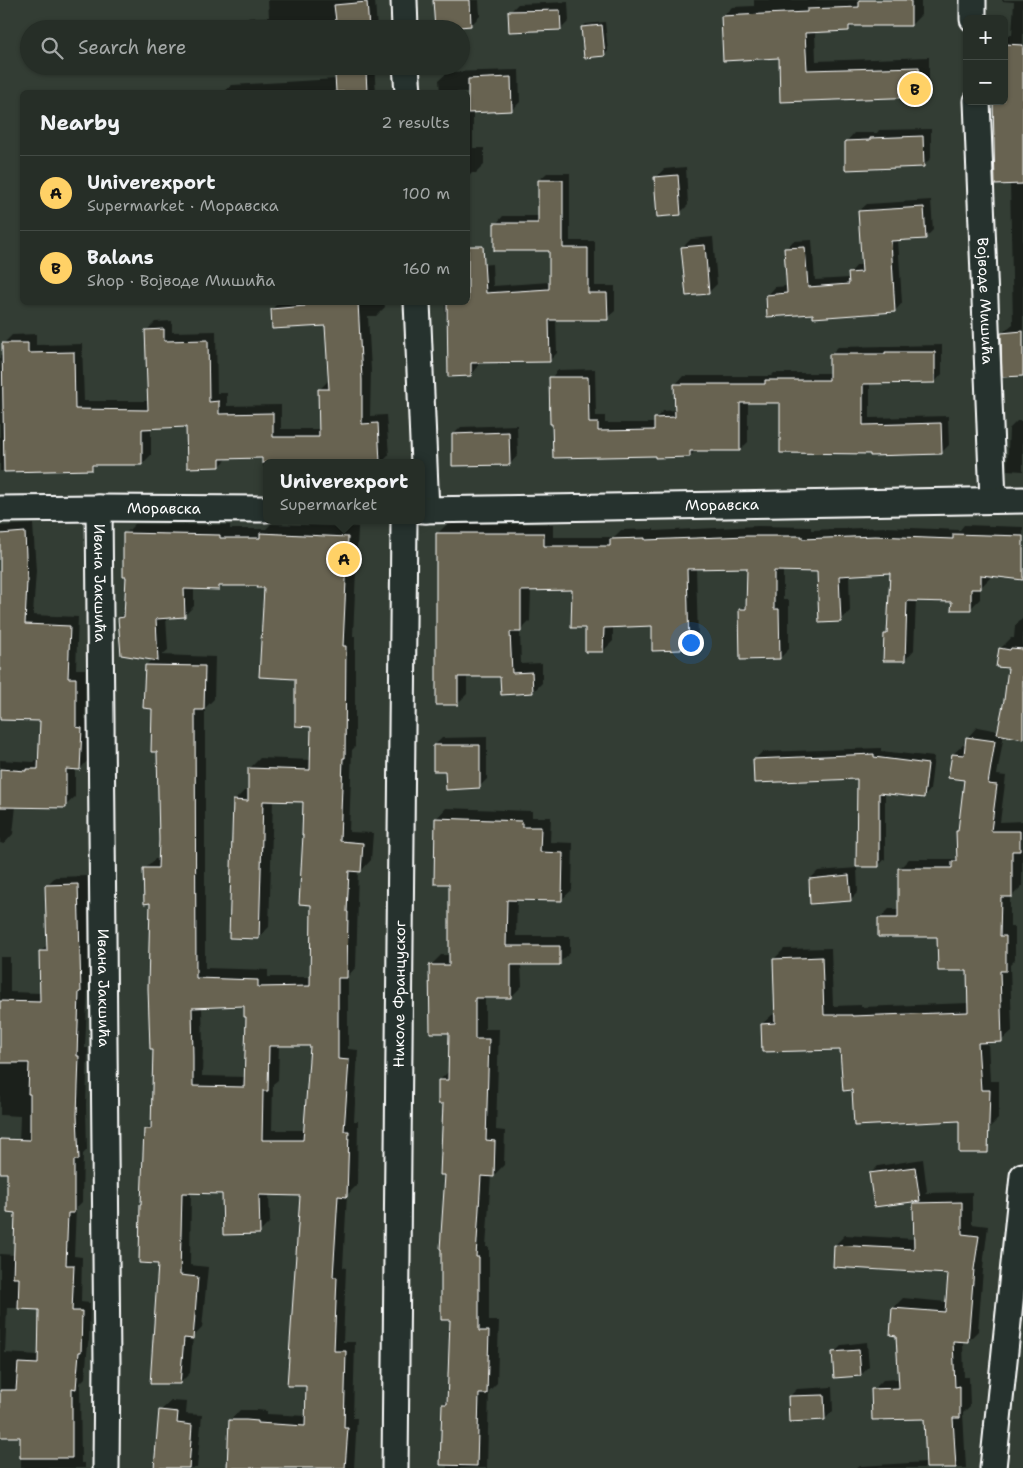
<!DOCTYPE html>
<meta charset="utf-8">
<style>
body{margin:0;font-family:"Shantell Sans",sans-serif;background:#323a33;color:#f1f3f6}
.controls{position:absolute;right:15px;top:15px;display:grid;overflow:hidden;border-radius:8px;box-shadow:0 1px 4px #0004}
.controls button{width:45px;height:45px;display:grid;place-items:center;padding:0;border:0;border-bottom:1px solid #424a44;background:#262e27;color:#f1f3f6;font:25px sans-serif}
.you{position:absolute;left:690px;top:642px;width:18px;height:18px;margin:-12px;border:4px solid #fff;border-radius:50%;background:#1a73e8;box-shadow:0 0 0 8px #1a73e833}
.badge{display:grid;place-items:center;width:32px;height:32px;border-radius:50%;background:#ffd166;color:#111;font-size:16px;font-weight:700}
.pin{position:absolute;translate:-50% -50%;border:2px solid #fff;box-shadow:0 1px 5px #0006}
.popup{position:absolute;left:263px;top:459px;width:162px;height:65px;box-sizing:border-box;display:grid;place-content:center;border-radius:8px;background:#262e27;filter:drop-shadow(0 1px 4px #0005);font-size:16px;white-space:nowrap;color:#a4a8a7}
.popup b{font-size:19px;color:#f1f3f6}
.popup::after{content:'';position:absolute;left:50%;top:100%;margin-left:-10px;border:10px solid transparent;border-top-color:#262e27}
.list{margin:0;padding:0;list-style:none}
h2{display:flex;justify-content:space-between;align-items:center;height:65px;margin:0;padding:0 20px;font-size:21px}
h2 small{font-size:16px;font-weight:400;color:#a4a8a7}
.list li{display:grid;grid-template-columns:32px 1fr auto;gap:15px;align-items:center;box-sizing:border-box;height:75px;padding:0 20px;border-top:1px solid #424a44}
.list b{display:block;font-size:19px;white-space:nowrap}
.list p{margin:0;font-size:16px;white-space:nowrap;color:#a4a8a7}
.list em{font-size:16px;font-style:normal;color:#a4a8a7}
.icon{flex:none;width:28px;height:28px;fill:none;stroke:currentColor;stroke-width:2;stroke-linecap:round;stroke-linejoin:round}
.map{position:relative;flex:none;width:1023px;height:1468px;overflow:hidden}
.search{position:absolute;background:#262e27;box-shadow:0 1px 4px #0004;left:20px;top:20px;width:450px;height:55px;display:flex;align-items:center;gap:12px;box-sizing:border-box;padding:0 18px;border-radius:28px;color:#a4a8a7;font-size:19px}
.panel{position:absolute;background:#262e27;box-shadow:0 1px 4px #0004;left:20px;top:90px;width:450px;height:215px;border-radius:8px}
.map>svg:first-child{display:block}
</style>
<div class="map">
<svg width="1023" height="1468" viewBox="0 0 1023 1468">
<rect width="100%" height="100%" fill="#333d34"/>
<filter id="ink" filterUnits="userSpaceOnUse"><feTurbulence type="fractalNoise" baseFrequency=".02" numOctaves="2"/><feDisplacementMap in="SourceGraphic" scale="10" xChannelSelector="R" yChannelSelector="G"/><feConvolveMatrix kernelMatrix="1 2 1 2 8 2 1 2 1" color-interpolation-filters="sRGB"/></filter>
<g filter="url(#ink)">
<path fill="#0007" fill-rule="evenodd" d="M 268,0 L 375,0 L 377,29 L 235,29 L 235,27 L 244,18 L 269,17 Z
M 434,0 L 479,0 L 480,16 L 471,25 Z
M 754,0 L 921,0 L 921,15 L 911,25 L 854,25 L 849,30 L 815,31 L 816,61 L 929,57 L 929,86 L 920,96 L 782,101 L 780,57 L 723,16 L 732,7 L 754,6 Z
M 1002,0 L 1023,0 L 1023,374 L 1002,333 L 1013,324 L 1010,183 L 1004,101 L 1004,35 L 1012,35 L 1014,2 L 1002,1 Z
M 568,2 L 569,21 L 561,29 L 510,12 L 518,4 Z
M 605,22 L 608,51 L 604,55 L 582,27 L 586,24 Z
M 335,66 L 374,66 L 376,92 L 221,92 L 224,92 L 232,85 L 336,79 Z
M 519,70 L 520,102 L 512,110 L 473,112 L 473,148 L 484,148 L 484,165 L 476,173 L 472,173 L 468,177 L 468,92 L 440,92 L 439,80 L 448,72 Z
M 931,129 L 931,158 L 923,166 L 846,142 L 854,133 L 877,133 L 879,130 Z
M 686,167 L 688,205 L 680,213 L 656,177 L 664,169 Z
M 547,173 L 570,173 L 570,241 L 595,241 L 595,286 L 615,286 L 615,311 L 607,318 L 556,318 L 557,353 L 549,361 L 478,362 L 478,367 L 471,375 L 449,318 L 446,318 L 445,302 L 468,302 L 468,266 L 492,264 L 493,286 L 550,282 L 550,250 L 496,224 L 503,216 L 539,216 L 539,180 Z
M 931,200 L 933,230 L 925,238 L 898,239 L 902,303 L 895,311 L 814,312 L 768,295 L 775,287 L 788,286 L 786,249 L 793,241 L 812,240 L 815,280 L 850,278 L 850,273 L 857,265 L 863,265 L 859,211 L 867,204 Z
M 713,237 L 717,284 L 709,292 L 683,247 L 691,239 Z
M 279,302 L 384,302 L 385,307 L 376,316 L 368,316 L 371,370 L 370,416 L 386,415 L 389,455 L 381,463 L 266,463 L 266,467 L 263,467 L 263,456 L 228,458 L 220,466 L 187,426 L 151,427 L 151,455 L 142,464 L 97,463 L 91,469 L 0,471 L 0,355 L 3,356 L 3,344 L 12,335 L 36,334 L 36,345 L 82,344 L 84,401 L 149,401 L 146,331 L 155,322 L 172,321 L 172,332 L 216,331 L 217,393 L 227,393 L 227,406 L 281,405 L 281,429 L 320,429 L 319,390 L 328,381 L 329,381 L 326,325 L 272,309 Z
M 942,345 L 942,374 L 935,382 L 870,383 L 870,418 L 948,416 L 949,445 L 941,453 L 872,453 L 782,402 L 748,402 L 748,442 L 740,450 L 696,450 L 690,456 L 656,455 L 554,456 L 551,378 L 558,370 L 595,369 L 596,416 L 605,416 L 605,423 L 655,423 L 655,419 L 663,411 L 676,410 L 676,384 L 683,376 L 771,376 L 774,373 L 831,373 L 830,355 L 838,347 Z
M 1017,421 L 1023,421 L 1023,471 L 1007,470 L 1009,429 Z
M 517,425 L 518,455 L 510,464 L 453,435 L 461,427 Z
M 33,524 L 36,571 L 33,615 L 78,617 L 76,669 L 85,669 L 85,719 L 90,719 L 89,759 L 80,769 L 75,768 L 75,797 L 65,806 L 16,806 L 13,834 L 4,844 L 0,843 L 0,760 L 34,762 L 36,760 L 40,760 L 42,720 L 0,718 L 0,526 Z
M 135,524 L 230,525 L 230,529 L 266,529 L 271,524 L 358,527 L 353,636 L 355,636 L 355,747 L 352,750 L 349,832 L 373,833 L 371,860 L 361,871 L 358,870 L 357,902 L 358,902 L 356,967 L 348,976 L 348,1049 L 358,1050 L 354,1121 L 358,1121 L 357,1185 L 347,1195 L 343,1267 L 346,1268 L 343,1342 L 355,1342 L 353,1418 L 357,1418 L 354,1468 L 228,1468 L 230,1420 L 240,1410 L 257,1410 L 267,1411 L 267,1414 L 307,1416 L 302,1194 L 269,1194 L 270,1222 L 260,1232 L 223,1193 L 191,1192 L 190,1265 L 208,1267 L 202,1328 L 193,1337 L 190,1373 L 180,1383 L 160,1262 L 146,1130 L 152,1123 L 154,1047 L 151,902 L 145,869 L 155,859 L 160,859 L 158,751 L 154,707 L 146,665 L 152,659 L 119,618 L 126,612 L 127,576 L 125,534 ZM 222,585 L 259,585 L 265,587 L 313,725 L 312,760 L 260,758 L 249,769 L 249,791 L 244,791 L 234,801 L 259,937 L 269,927 L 273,800 L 304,801 L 313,904 L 311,977 L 268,977 L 268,970 L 205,968 L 205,708 L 214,699 L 215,657 L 162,655 L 168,650 L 166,617 L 184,616 L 194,606 L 194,588 L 218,588 ZM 246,1005 L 247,1016 L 246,1077 L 202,1076 L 203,1046 L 202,1006 ZM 279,1045 L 311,1045 L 305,1130 L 272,1130 L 273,1084 L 278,1080 Z
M 447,524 L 553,524 L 553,537 L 614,537 L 621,530 L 654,529 L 654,531 L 758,526 L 811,527 L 811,530 L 886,527 L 960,530 L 964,525 L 1023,527 L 1023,579 L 990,575 L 990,578 L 980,588 L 980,599 L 970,609 L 953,601 L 916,600 L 914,650 L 905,660 L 885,635 L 889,631 L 891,572 L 849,574 L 850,611 L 840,621 L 818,570 L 783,570 L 783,600 L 789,600 L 789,649 L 780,658 L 741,610 L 747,603 L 748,567 L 696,568 L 698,637 L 689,647 L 682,647 L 680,649 L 653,625 L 613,626 L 613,641 L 603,651 L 587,626 L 573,589 L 531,590 L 530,621 L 520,631 L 521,664 L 542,663 L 542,683 L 533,692 L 501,676 L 467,676 L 467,694 L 457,704 L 437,534 Z
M 1023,618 L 1023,738 L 1004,734 L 997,775 L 1006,776 L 1000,822 L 1023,821 L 1022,886 L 1012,896 L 1010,896 L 1010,927 L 1015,927 L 1015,960 L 1010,965 L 1012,1031 L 1002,1040 L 988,1041 L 990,1081 L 999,1081 L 999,1110 L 998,1111 L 998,1119 L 988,1129 L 961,1120 L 853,1089 L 842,1049 L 762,1024 L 772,1015 L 776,1014 L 774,959 L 784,949 L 831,948 L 833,1006 L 861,1005 L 861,1007 L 969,1003 L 968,970 L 939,935 L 879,919 L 889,909 L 899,909 L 899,869 L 909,859 L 956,859 L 958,857 L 959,830 L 965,779 L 953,754 L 963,745 L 966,745 L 968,737 L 977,727 L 999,731 L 1009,667 L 1000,649 L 1011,638 L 1014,638 L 1015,626 Z
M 487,737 L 487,779 L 479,787 L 446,770 L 434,746 L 442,738 Z
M 881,748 L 881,751 L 934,757 L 930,790 L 924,797 L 885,792 L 885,859 L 878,866 L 858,778 L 755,759 L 762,752 Z
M 446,808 L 532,811 L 532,817 L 551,817 L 550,842 L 573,843 L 572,890 L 561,900 L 517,899 L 516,936 L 570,936 L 570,953 L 559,963 L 521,964 L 522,986 L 511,997 L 485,997 L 485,1029 L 499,1029 L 496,1130 L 505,1131 L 504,1165 L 493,1176 L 491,1175 L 486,1247 L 489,1247 L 489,1321 L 499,1321 L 497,1383 L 489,1391 L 487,1468 L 494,1468 L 447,1468 L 443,1404 L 449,1398 L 451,1319 L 444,1103 L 440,1080 L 449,1071 L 450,1032 L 430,966 L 441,955 L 450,955 L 451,883 L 436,819 Z
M 857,868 L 858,892 L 850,900 L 810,879 L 818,871 Z
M 87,876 L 89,981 L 88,983 L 85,1048 L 88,1048 L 86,1105 L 87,1150 L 83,1154 L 82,1202 L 76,1208 L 74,1256 L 82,1257 L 81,1302 L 90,1303 L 89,1341 L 88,1343 L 85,1378 L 80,1383 L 81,1463 L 85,1463 L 85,1468 L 21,1468 L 21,1436 L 0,1436 L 0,1254 L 15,1255 L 20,1116 L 0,1115 L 0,957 L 10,957 L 10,992 L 41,993 L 40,952 L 48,944 L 46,886 L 55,877 ZM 7,1308 L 41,1308 L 39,1355 L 5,1353 Z
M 923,1159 L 927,1191 L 925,1193 L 972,1192 L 972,1224 L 988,1226 L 984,1258 L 978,1331 L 968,1341 L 963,1340 L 964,1377 L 969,1377 L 970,1406 L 963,1413 L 966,1468 L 857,1468 L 860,1466 L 927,1462 L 925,1417 L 873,1390 L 883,1380 L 900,1379 L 898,1335 L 893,1308 L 903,1298 L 947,1302 L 949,1273 L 835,1245 L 845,1235 L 915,1239 L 915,1203 L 918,1200 L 870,1174 L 878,1166 Z
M 867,1342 L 869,1367 L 861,1375 L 834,1353 L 842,1345 Z
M 832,1387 L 833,1411 L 825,1419 L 789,1397 L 797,1389 Z
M 171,1401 L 187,1402 L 186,1414 L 202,1415 L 197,1468 L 151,1468 L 156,1462 L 160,1411 Z"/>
<path fill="#686451" stroke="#fff" fill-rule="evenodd" d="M 433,0 L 470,0 L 471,26 L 435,29 Z
M 859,0 L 911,0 L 911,26 L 849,26 L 849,31 L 805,33 L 807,70 L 919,67 L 920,97 L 780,102 L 779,58 L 723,61 L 721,16 L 807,12 L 807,9 L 859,7 Z
M 367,2 L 369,29 L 337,29 L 334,5 Z
M 560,10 L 561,30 L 509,32 L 508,11 Z
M 602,25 L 605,56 L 584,58 L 581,27 Z
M 1004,44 L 1023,45 L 1023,184 L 995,185 L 993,101 L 1004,101 Z
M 366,72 L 367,92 L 336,92 L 335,75 Z
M 511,77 L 512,111 L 468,113 L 468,79 Z
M 923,136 L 924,167 L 845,170 L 845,141 L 870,140 L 870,138 Z
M 678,175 L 681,215 L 657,217 L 654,177 Z
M 538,180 L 563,180 L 563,248 L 588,248 L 588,293 L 607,293 L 608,320 L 549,320 L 550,362 L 471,363 L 471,376 L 448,377 L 447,302 L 468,302 L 468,246 L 483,246 L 486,293 L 549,289 L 549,251 L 494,251 L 494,223 L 538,223 Z
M 924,207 L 926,239 L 891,241 L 895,312 L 813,318 L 813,314 L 767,317 L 766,295 L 787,293 L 784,248 L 805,247 L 808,287 L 849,284 L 848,273 L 862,272 L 858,211 Z
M 705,245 L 709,294 L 686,296 L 681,247 Z
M 305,302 L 358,302 L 362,380 L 362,424 L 378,423 L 380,463 L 262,463 L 262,458 L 220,459 L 220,467 L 187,468 L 186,427 L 142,429 L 142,465 L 92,465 L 92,470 L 4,472 L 2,343 L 28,343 L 28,353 L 74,352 L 75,409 L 148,410 L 145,330 L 164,329 L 164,341 L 208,340 L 209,402 L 219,401 L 219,414 L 273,413 L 273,437 L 319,437 L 318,389 L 329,389 L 325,326 L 272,329 L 271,309 L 305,306 Z
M 1023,331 L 1023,376 L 1002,377 L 1001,333 Z
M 885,352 L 935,352 L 935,383 L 863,384 L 863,425 L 941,423 L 942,454 L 870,456 L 870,454 L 780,453 L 780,403 L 740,403 L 740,451 L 690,451 L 690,457 L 655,458 L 655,456 L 553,458 L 552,424 L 550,424 L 549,377 L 588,377 L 589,423 L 598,423 L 598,431 L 654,430 L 654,418 L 675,417 L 674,384 L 765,384 L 765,380 L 829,380 L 829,354 L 885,354 Z
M 509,432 L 510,465 L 452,466 L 452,434 Z
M 25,532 L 27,581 L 25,624 L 70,626 L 68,678 L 76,678 L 76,727 L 82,728 L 80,770 L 66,769 L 66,808 L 0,807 L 0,769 L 26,771 L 26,769 L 38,769 L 40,721 L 0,720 L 0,534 Z
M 123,533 L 220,535 L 220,538 L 260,538 L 260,533 L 348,537 L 343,646 L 346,646 L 345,758 L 343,758 L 340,841 L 363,843 L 361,872 L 349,871 L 347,912 L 348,912 L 347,978 L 338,978 L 338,1059 L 349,1060 L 344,1131 L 349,1131 L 347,1197 L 338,1196 L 333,1277 L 337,1277 L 334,1351 L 346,1351 L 344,1428 L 348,1428 L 345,1468 L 227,1468 L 229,1420 L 246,1420 L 258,1421 L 258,1423 L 305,1426 L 306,1386 L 287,1386 L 300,1196 L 259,1195 L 260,1234 L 223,1235 L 222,1194 L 182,1193 L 180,1275 L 198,1277 L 193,1339 L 184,1338 L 180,1384 L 150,1384 L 158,1264 L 139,1263 L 140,1204 L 141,1204 L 144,1129 L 151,1129 L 153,1049 L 150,1049 L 148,988 L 150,903 L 144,904 L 143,868 L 158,868 L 159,840 L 157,752 L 151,752 L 152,709 L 143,708 L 145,665 L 205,666 L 204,710 L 195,710 L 196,978 L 258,980 L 258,987 L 310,986 L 311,905 L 299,904 L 303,835 L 302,835 L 303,802 L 263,801 L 259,939 L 229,938 L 233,800 L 248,801 L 248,768 L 310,770 L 311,727 L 295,726 L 295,679 L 259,677 L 264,588 L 257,588 L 258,586 L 219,586 L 219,590 L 184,589 L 185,617 L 156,619 L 158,661 L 121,655 L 118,618 L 124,617 L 126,577 L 123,577 ZM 244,1006 L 244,1017 L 246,1017 L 244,1087 L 193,1086 L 193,1057 L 192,1008 ZM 269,1046 L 310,1046 L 303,1140 L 262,1140 L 263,1091 L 268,1091 Z
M 436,533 L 544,533 L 544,546 L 610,546 L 610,539 L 645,538 L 645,540 L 747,536 L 802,536 L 802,539 L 875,536 L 953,539 L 953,534 L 1023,536 L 1023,580 L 981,575 L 981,589 L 971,589 L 971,610 L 951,610 L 952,602 L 907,601 L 905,661 L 883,661 L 884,634 L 887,634 L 890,573 L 839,576 L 841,622 L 819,623 L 817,572 L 774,571 L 774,609 L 779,609 L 780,659 L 740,660 L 739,609 L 746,609 L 747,568 L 687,569 L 689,648 L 681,648 L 681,650 L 652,651 L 652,626 L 604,628 L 603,652 L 585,652 L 585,628 L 571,628 L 572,590 L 521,591 L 521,632 L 510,632 L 512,673 L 532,672 L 533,693 L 501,695 L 500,677 L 458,677 L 458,705 L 436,705 Z
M 999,648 L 1010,650 L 1011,648 L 1023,649 L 1023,739 L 997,734 L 1004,700 L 1008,668 L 996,667 Z
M 966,737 L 995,741 L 988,784 L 997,785 L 991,831 L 1020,831 L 1020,851 L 1012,851 L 1012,897 L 1001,897 L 1000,936 L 1006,936 L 1006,971 L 1000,971 L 1002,1042 L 978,1043 L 981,1090 L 990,1090 L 988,1153 L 959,1153 L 959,1121 L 854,1126 L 852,1090 L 843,1091 L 840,1050 L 762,1052 L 761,1024 L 775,1023 L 773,959 L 822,957 L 824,1015 L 852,1015 L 852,1016 L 968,1012 L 967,971 L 938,971 L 937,937 L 878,937 L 878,918 L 898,918 L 898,868 L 952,868 L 952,861 L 957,861 L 956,831 L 958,831 L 964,780 L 948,778 L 952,754 L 964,755 Z
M 433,745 L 480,745 L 480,788 L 446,790 L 445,771 L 433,771 Z
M 874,754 L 874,757 L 928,764 L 924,798 L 879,793 L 879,867 L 856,867 L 857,779 L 754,783 L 753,759 Z
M 435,818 L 522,821 L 522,827 L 541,827 L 540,852 L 563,853 L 562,901 L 507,900 L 506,946 L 560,946 L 560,965 L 511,965 L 511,998 L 475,998 L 475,1039 L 489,1039 L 486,1140 L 495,1141 L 494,1177 L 481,1176 L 476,1257 L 479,1257 L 479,1331 L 489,1331 L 487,1394 L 479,1394 L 477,1466 L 440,1465 L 442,1404 L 447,1404 L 450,1320 L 441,1320 L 441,1249 L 440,1249 L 445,1175 L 440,1175 L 443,1104 L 438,1104 L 438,1080 L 448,1080 L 449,1033 L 430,1033 L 429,965 L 449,965 L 449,884 L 434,884 Z
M 849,875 L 851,901 L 810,904 L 809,879 Z
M 78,884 L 81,992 L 79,992 L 77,1056 L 79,1056 L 77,1115 L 79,1160 L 74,1160 L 74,1213 L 68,1213 L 66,1265 L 74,1265 L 72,1311 L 82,1311 L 81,1352 L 79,1352 L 76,1389 L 72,1388 L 72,1458 L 20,1458 L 20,1437 L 0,1437 L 0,1390 L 16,1390 L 18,1363 L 38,1364 L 39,1310 L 18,1309 L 19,1278 L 13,1278 L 15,1213 L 7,1212 L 7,1173 L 0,1173 L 0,1139 L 30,1140 L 30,1094 L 28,1094 L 29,1063 L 0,1063 L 0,1001 L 40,1002 L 39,951 L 47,951 L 45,885 Z
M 915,1167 L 920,1201 L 874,1207 L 869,1173 Z
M 962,1202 L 962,1234 L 979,1236 L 974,1269 L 968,1342 L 953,1341 L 955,1387 L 960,1386 L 960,1418 L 953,1418 L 956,1468 L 926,1468 L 924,1419 L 872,1420 L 871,1389 L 899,1388 L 896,1336 L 890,1335 L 892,1308 L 945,1312 L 948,1274 L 833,1267 L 834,1245 L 914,1249 L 913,1203 Z
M 859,1350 L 861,1376 L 834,1378 L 832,1352 Z
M 824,1395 L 825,1420 L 789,1422 L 788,1396 Z
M 159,1410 L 178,1412 L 177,1423 L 192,1425 L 189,1468 L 154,1468 Z"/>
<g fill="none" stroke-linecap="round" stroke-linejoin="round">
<g stroke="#fff" stroke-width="29">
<g id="minor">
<path d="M 404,0 L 405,29"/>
<path d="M 973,0 L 973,19"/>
<path d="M 406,66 L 408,92"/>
<path id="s1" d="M 977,101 L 993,500"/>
<path d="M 417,302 L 426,510"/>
<path id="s2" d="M 99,508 L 107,1363 L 106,1468"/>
<path id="s3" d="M 0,509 L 99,508 L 266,509"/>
<path id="s4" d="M 422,510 L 1023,500"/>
<path id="s5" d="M 395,1468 L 404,520"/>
<path d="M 993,1468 L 1023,1176"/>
</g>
</g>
<use href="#minor" stroke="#26332d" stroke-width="25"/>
</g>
</g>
<g text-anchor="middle" stroke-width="5" stroke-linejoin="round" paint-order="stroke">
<g font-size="15" fill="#fff" stroke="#26332d">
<text dy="5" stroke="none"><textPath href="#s1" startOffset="200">Војводе Мишића</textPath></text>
<text dy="5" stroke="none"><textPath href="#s4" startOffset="300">Моравска</textPath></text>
<text dy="5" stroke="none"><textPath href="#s3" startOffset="164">Моравска</textPath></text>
<text dy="5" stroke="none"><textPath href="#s2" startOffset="75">Ивана Јакшића</textPath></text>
<text dy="5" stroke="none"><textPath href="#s2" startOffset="480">Ивана Јакшића</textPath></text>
<text dy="5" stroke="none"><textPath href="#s5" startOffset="474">Николе Француског</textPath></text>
</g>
</g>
</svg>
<div class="controls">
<button>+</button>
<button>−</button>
</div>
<div class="you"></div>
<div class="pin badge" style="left:344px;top:559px">A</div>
<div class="popup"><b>Univerexport</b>Supermarket</div>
<div class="pin badge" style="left:915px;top:89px">B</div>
<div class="search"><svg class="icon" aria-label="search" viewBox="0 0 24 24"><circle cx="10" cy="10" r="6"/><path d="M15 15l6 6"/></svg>Search here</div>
<section class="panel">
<h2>Nearby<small>2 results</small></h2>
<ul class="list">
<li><span class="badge">A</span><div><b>Univerexport</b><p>Supermarket · Моравска</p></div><em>100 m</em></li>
<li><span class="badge">B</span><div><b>Balans</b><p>Shop · Војводе Мишића</p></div><em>160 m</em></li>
</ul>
</section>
</div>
